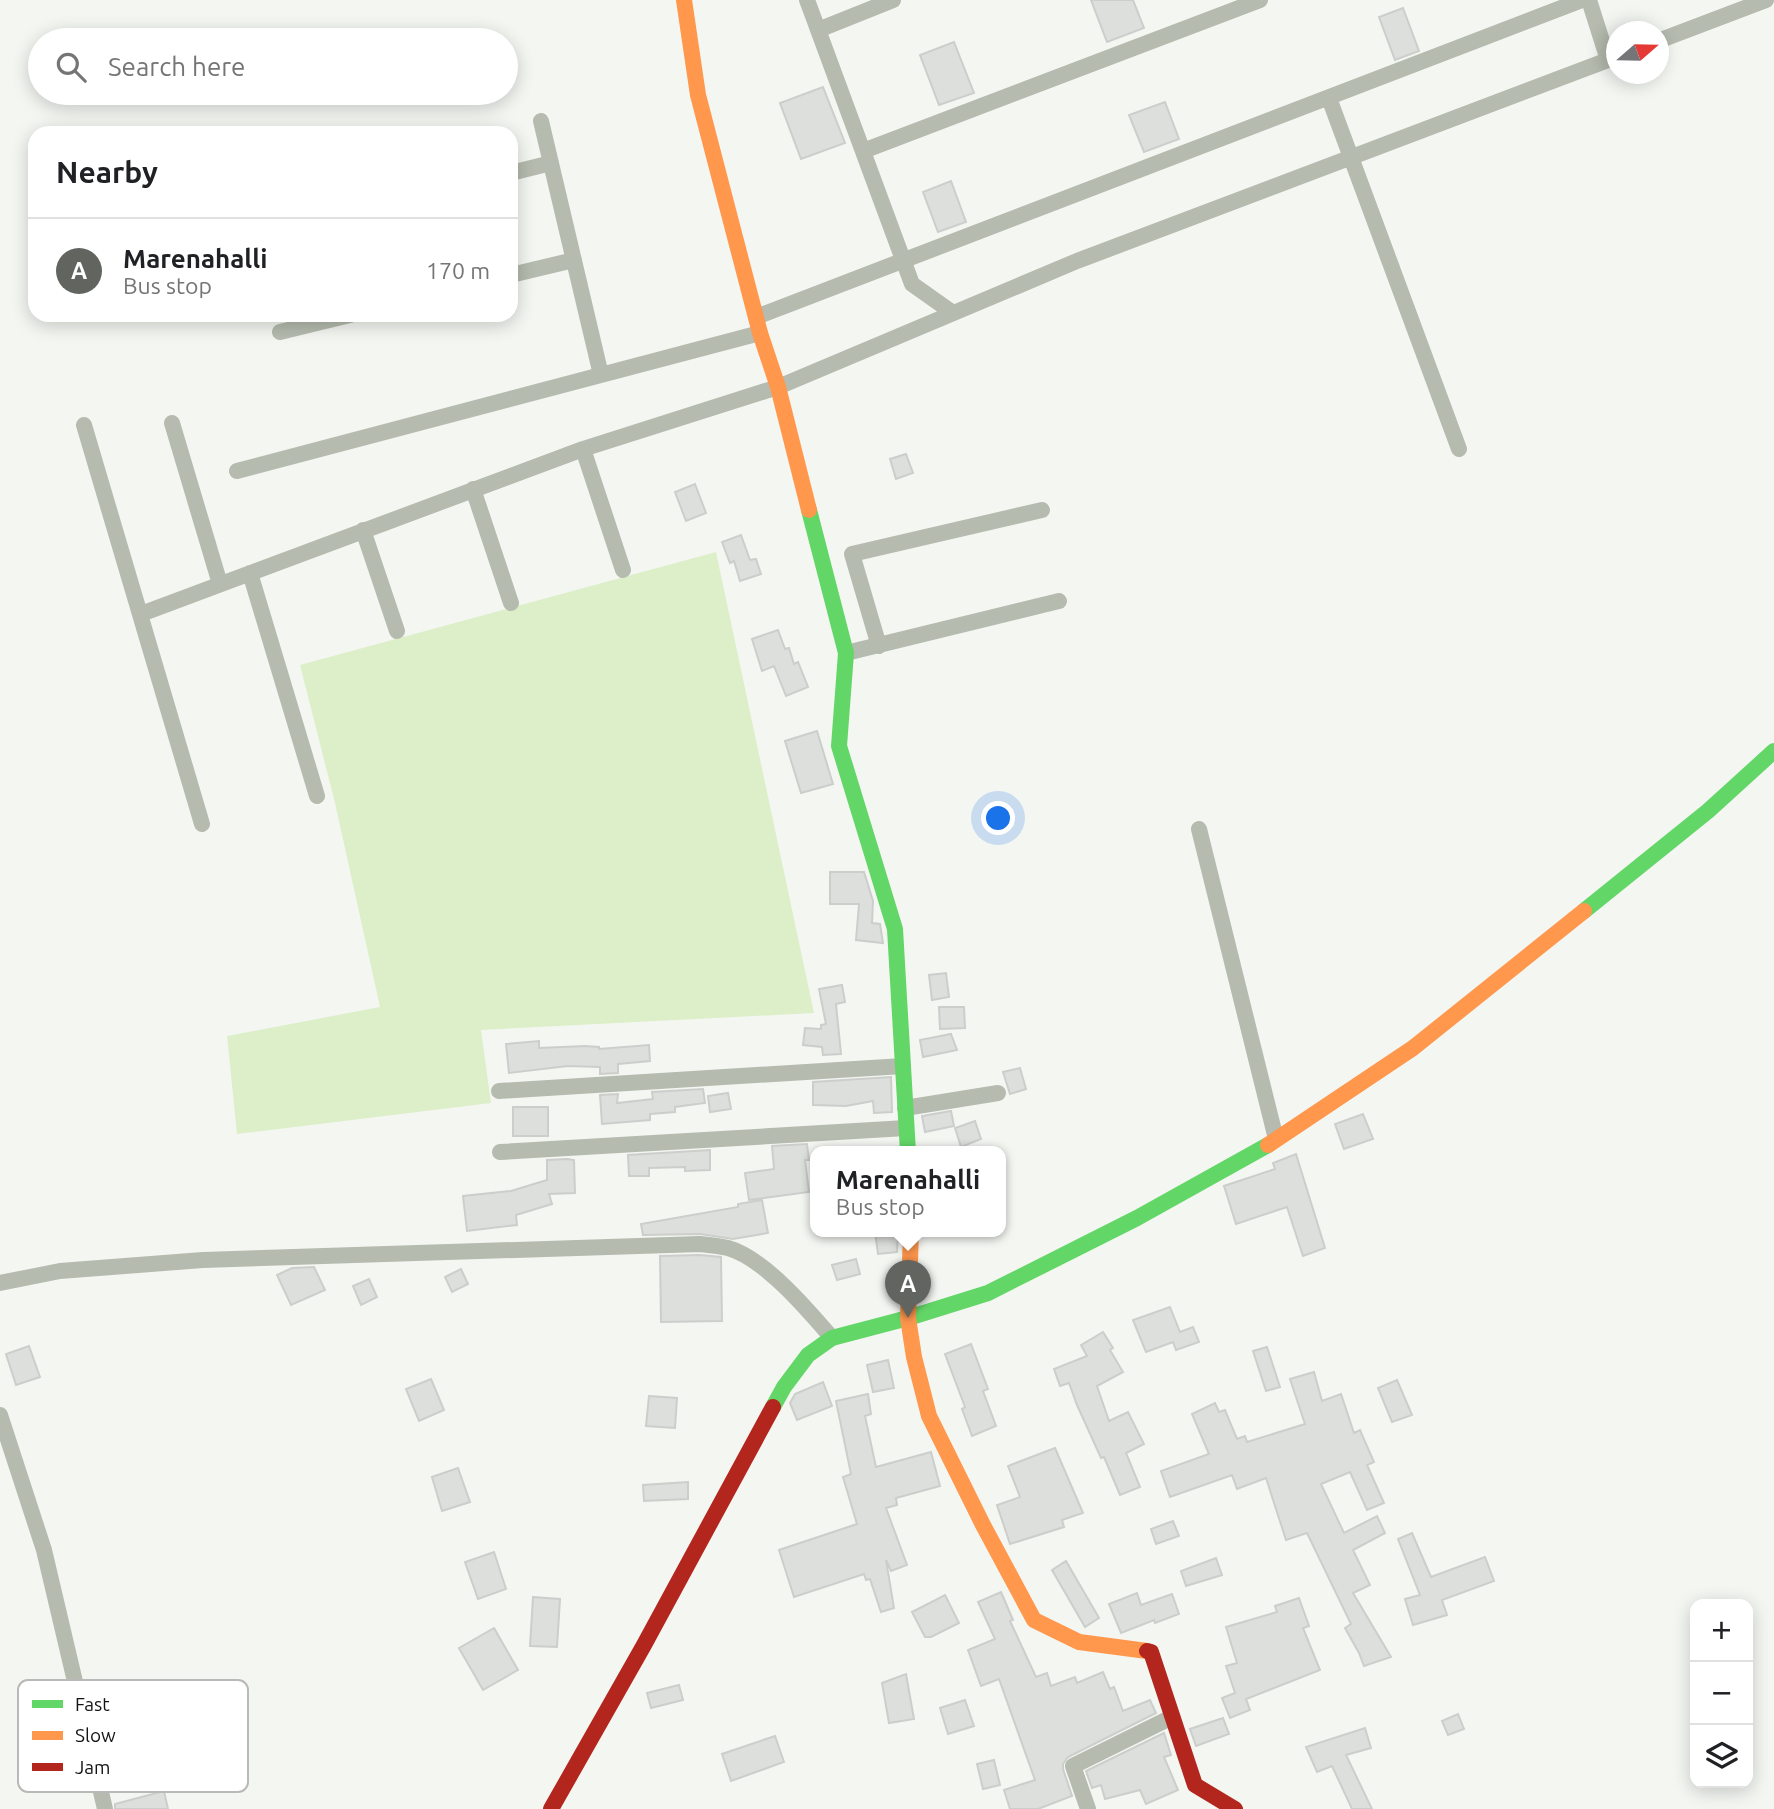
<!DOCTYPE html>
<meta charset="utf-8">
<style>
body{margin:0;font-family:Ubuntu,sans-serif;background:#f6f6f6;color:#202124}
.controls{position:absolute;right:21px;bottom:21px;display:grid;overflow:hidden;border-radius:14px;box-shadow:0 4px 18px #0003}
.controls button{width:63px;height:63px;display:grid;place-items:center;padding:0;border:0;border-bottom:2px solid #e0e0e0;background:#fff;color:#202124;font:35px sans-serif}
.compass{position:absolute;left:1606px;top:21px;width:63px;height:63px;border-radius:50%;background:#fff;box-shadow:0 4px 18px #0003;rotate:70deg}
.you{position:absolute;left:999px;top:819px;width:24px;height:24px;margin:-18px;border:5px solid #fff;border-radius:50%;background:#1a73e8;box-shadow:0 0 0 10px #1a73e833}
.badge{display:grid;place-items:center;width:46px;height:46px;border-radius:50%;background:#626460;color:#fff;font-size:23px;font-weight:700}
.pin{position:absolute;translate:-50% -58px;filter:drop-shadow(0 2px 4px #0008)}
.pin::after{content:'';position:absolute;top:37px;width:24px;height:21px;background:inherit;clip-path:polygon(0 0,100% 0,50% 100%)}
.popup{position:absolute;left:810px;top:1146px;width:196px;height:91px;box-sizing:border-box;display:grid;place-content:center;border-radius:14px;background:#fff;filter:drop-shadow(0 2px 5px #0005);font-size:23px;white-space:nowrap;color:#757577}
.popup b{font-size:26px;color:#202124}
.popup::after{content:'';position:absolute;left:50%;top:100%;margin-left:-14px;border:14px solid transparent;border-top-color:#fff}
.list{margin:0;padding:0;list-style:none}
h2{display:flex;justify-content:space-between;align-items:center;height:91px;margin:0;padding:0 28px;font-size:30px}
h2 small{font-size:23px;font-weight:400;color:#757577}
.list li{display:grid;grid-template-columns:46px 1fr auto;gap:21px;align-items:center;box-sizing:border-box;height:105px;padding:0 28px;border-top:2px solid #e0e0e0}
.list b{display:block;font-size:26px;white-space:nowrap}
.list p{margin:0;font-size:23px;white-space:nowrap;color:#757577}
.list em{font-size:23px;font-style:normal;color:#757577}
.icon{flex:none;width:38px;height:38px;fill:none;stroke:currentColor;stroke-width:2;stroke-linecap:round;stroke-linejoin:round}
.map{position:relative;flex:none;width:1774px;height:1809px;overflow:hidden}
.search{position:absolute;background:#fff;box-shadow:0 4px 18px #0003;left:28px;top:28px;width:490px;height:77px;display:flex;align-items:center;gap:18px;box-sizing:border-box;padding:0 24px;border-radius:38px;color:#757577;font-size:26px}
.panel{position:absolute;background:#fff;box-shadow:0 4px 18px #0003;left:28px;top:126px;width:490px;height:196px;border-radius:21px}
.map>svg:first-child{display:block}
</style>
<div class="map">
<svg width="1774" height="1809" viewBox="0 0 1774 1809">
<rect width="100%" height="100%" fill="#f4f6f2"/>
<path fill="#ddefc8" d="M 716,552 L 814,1013 L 481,1030 L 491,1103 L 237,1134 L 227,1036 L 380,1007 L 335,803 L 300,665 Z"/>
<path fill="#dddfdc" stroke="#cccecb" stroke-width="2" d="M 1091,0 L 1133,0 L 1144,28 L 1107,42 Z
M 1403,8 L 1419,51 L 1395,60 L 1379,17 Z
M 954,42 L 974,93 L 939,105 L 920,55 Z
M 823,87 L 845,143 L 801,159 L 780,103 Z
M 1165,102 L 1179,139 L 1144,152 L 1129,115 Z
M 951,181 L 966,222 L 938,232 L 923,192 Z
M 906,454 L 913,473 L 896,479 L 890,459 Z
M 695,484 L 706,513 L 686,521 L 675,492 Z
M 741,535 L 750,560 L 756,559 L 761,574 L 740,581 L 734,561 L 730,563 L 722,542 Z
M 778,630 L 785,649 L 789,648 L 794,664 L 798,662 L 808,687 L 786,696 L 774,666 L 762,671 L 752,639 Z
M 817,731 L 833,784 L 801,793 L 785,741 Z
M 830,872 L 864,872 L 873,901 L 872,923 L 880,924 L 883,943 L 856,940 L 859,904 L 830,904 Z
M 946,973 L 949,997 L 932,1000 L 929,975 Z
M 842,985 L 845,1002 L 836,1004 L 841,1054 L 823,1055 L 822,1047 L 803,1045 L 805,1028 L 821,1029 L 821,1025 L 826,1024 L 819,989 Z
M 939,1007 L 964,1007 L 965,1028 L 940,1029 Z
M 951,1034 L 957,1050 L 923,1057 L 920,1040 Z
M 539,1041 L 539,1048 L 585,1046 L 599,1047 L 599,1049 L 649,1045 L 650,1061 L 618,1064 L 618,1073 L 600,1074 L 600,1067 L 568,1066 L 509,1073 L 506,1044 Z
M 1020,1068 L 1026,1089 L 1010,1094 L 1003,1072 Z
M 891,1077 L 892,1112 L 874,1113 L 873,1101 L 846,1106 L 813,1105 L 813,1082 Z
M 703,1089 L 705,1103 L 675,1107 L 675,1112 L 650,1114 L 650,1120 L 602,1124 L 600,1095 L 618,1094 L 617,1103 L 653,1099 L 652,1092 Z
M 728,1093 L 731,1109 L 710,1112 L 708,1096 Z
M 513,1107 L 548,1107 L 548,1136 L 513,1136 Z
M 951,1111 L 954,1126 L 925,1132 L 922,1116 Z
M 1363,1114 L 1373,1139 L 1344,1149 L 1335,1124 Z
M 975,1121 L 981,1139 L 961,1147 L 955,1128 Z
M 807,1144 L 809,1160 L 805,1160 L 809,1192 L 749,1200 L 745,1173 L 774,1169 L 772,1146 Z
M 710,1150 L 710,1170 L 685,1171 L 685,1167 L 649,1168 L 649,1176 L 629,1176 L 628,1155 Z
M 1296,1154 L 1325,1248 L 1303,1256 L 1287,1207 L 1236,1224 L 1224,1186 L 1275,1169 L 1273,1163 Z
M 567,1159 L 574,1160 L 575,1193 L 549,1194 L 552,1204 L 516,1215 L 517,1225 L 467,1231 L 463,1196 L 511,1191 L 547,1180 L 547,1160 Z
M 762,1200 L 768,1233 L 733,1239 L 700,1234 L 643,1235 L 641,1224 L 738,1207 L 738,1204 Z
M 875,1232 L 898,1232 L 897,1252 L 878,1254 Z
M 700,1255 L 721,1257 L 722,1321 L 661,1322 L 660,1256 Z
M 856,1259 L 860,1274 L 837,1280 L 832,1265 Z
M 314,1267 L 325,1290 L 291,1305 L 277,1275 L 292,1268 Z
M 461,1269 L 468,1284 L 452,1292 L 445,1277 Z
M 369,1279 L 377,1297 L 361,1305 L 353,1286 Z
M 1170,1307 L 1180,1332 L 1193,1327 L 1199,1342 L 1176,1350 L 1173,1342 L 1146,1352 L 1133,1320 Z
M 1103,1332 L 1113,1348 L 1110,1350 L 1123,1372 L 1097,1386 L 1109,1421 L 1128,1412 L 1144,1444 L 1126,1453 L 1140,1487 L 1120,1495 L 1104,1457 L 1101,1458 L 1077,1405 L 1069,1383 L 1060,1386 L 1054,1369 L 1087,1356 L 1081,1345 Z
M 971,1344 L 988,1389 L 983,1391 L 996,1426 L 972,1436 L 962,1409 L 965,1407 L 945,1354 Z
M 29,1346 L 40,1377 L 16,1385 L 6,1354 Z
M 1267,1347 L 1280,1387 L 1266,1391 L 1253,1351 Z
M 888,1360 L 894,1388 L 873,1392 L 867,1365 Z
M 1314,1372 L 1322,1401 L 1341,1394 L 1354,1433 L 1360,1430 L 1374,1462 L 1367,1465 L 1384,1503 L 1367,1510 L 1350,1472 L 1321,1484 L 1344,1533 L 1377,1516 L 1385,1533 L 1353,1550 L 1370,1585 L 1353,1593 L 1391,1657 L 1364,1666 L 1359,1653 L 1345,1628 L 1351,1624 L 1307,1533 L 1286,1540 L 1266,1478 L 1237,1489 L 1232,1475 L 1170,1497 L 1161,1471 L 1209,1454 L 1192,1414 L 1215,1403 L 1219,1412 L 1225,1410 L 1237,1439 L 1245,1436 L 1247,1442 L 1305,1424 L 1290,1379 Z
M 431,1379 L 444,1410 L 419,1421 L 406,1389 Z
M 1397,1380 L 1412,1415 L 1392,1422 L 1378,1388 Z
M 823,1382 L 832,1406 L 797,1420 L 790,1403 L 795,1394 Z
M 868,1394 L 871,1414 L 865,1416 L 876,1467 L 931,1452 L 940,1486 L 896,1498 L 897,1505 L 886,1508 L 907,1565 L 891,1571 L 886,1560 L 894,1608 L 881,1612 L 870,1579 L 866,1580 L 864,1574 L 794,1597 L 779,1550 L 857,1524 L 843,1477 L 851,1474 L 836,1401 Z
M 649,1396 L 677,1398 L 675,1428 L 646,1426 Z
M 1055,1448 L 1083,1513 L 1062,1520 L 1064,1527 L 1010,1544 L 997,1505 L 1020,1497 L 1008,1466 Z
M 458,1468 L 470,1502 L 442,1511 L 432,1477 Z
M 688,1482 L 688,1499 L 644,1501 L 643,1485 Z
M 1173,1521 L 1179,1536 L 1156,1544 L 1151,1529 Z
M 1412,1533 L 1431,1577 L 1485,1557 L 1494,1581 L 1442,1600 L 1447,1615 L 1413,1625 L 1405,1599 L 1420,1595 L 1398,1539 Z
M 494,1552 L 506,1589 L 478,1599 L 465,1562 Z
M 1216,1558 L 1222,1575 L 1186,1586 L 1181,1571 Z
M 1066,1561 L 1099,1618 L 1085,1627 L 1052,1570 Z
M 1001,1592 L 1013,1620 L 1010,1621 L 1036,1677 L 1047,1673 L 1051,1686 L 1075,1677 L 1077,1683 L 1103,1672 L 1110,1689 L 1114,1687 L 1123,1711 L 1150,1700 L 1156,1713 L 1068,1757 L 1063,1764 L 1063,1769 L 1072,1796 L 1038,1809 L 1010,1809 L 1004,1790 L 1035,1780 L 999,1679 L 981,1686 L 968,1650 L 995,1639 L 978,1602 Z
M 1137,1593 L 1141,1605 L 1172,1594 L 1179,1614 L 1155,1623 L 1154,1620 L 1121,1633 L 1109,1604 Z
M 945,1595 L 959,1623 L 931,1637 L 925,1637 L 912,1612 Z
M 533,1597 L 560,1599 L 557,1647 L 530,1646 Z
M 1299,1598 L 1309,1626 L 1303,1628 L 1320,1670 L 1246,1699 L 1250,1710 L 1230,1718 L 1222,1698 L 1235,1693 L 1226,1666 L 1237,1663 L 1226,1627 L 1277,1612 L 1275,1606 Z
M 494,1628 L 518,1670 L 483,1690 L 459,1648 Z
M 906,1674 L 914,1719 L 889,1723 L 882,1683 Z
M 679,1685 L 683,1700 L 651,1708 L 647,1693 Z
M 965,1700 L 974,1726 L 948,1734 L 940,1708 Z
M 1458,1714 L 1464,1729 L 1448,1735 L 1442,1721 Z
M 1223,1718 L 1229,1734 L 1196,1746 L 1190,1729 Z
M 1365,1728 L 1371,1748 L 1346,1755 L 1372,1809 L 1352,1809 L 1332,1766 L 1317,1772 L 1306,1747 Z
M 1164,1733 L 1171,1755 L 1164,1757 L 1178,1790 L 1146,1804 L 1140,1790 L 1105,1799 L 1101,1785 L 1092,1788 L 1086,1771 Z
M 775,1736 L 784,1762 L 731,1781 L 722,1754 Z
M 994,1760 L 1000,1785 L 983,1789 L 977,1764 Z
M 164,1791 L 168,1809 L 115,1809 L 115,1804 Z"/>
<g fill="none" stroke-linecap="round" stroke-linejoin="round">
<path stroke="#b5bbae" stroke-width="16" d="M 807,0 L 912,284 L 953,313
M 1589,0 L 1608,60
M 818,30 L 893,0
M 1658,41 L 1766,0
M 1329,98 L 1459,449
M 541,121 L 601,375
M 863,151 L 1260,0
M 511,173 L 551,163
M 511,275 L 574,260
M 756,317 L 1582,0
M 280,332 L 350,315
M 172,423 L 220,584
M 84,425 L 202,824
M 583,449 L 623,570
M 237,471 L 760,333
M 473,489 L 511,603
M 363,530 L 397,631
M 250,573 L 317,796
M 141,614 L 583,449 L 778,387 L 1077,261 L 1616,57
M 879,646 L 852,554 L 1042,510
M 846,653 L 1059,601
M 1199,829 L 1276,1139
M 499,1091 L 903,1066
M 905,1108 L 998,1093
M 500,1152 L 906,1128
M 0,1283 L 60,1271 L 203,1260 L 700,1244 C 709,1245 719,1246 728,1248 C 764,1258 808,1310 832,1338
M 0,1415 L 44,1550 L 105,1809
M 1088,1809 L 1073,1766 L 1172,1717"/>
<path stroke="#63d668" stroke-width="16" d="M 809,510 L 846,653 L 839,746 L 895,929 L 908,1152
M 1584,911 L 1708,811 L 1774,751
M 773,1407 L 784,1387 L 808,1355 L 832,1338 L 908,1318 L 988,1293 L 1137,1218 L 1268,1145"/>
<path stroke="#ff974d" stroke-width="16" d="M 684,0 L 698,95 L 760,333 L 778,387 L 809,510
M 1268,1145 L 1413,1048 L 1584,911
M 911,1232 L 908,1318 L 914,1357 L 929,1416 L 983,1525 L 1034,1620 L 1079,1642 L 1147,1651"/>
<path stroke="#b3261e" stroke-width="16" d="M 1147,1651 L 1151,1652 L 1195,1785 L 1235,1809
M 551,1809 L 644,1645 L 773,1407"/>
</g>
<rect x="18" y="1680" width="230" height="112" rx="10" fill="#fff" stroke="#b8b9b8" stroke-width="2"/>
<rect x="32" y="1700" width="31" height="8" fill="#63d668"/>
<rect x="32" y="1731" width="31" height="9" fill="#ff974d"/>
<rect x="32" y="1763" width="31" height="8" fill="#b3261e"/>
<g font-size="19" fill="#131512">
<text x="75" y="1711">Fast</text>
<text x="75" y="1742">Slow</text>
<text x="75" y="1774">Jam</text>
</g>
</svg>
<div class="controls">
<button>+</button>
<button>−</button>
<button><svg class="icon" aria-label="layers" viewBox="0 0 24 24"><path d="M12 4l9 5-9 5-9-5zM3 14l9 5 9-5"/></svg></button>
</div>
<svg class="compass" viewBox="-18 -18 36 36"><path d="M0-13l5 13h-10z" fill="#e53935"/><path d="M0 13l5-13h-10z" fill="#757577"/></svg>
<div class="you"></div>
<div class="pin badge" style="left:908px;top:1318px">A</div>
<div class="popup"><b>Marenahalli</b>Bus stop</div>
<div class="search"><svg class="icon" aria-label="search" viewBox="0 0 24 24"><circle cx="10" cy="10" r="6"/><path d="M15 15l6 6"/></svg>Search here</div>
<section class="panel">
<h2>Nearby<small></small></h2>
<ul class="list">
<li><span class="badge">A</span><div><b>Marenahalli</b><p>Bus stop</p></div><em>170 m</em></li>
</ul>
</section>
</div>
